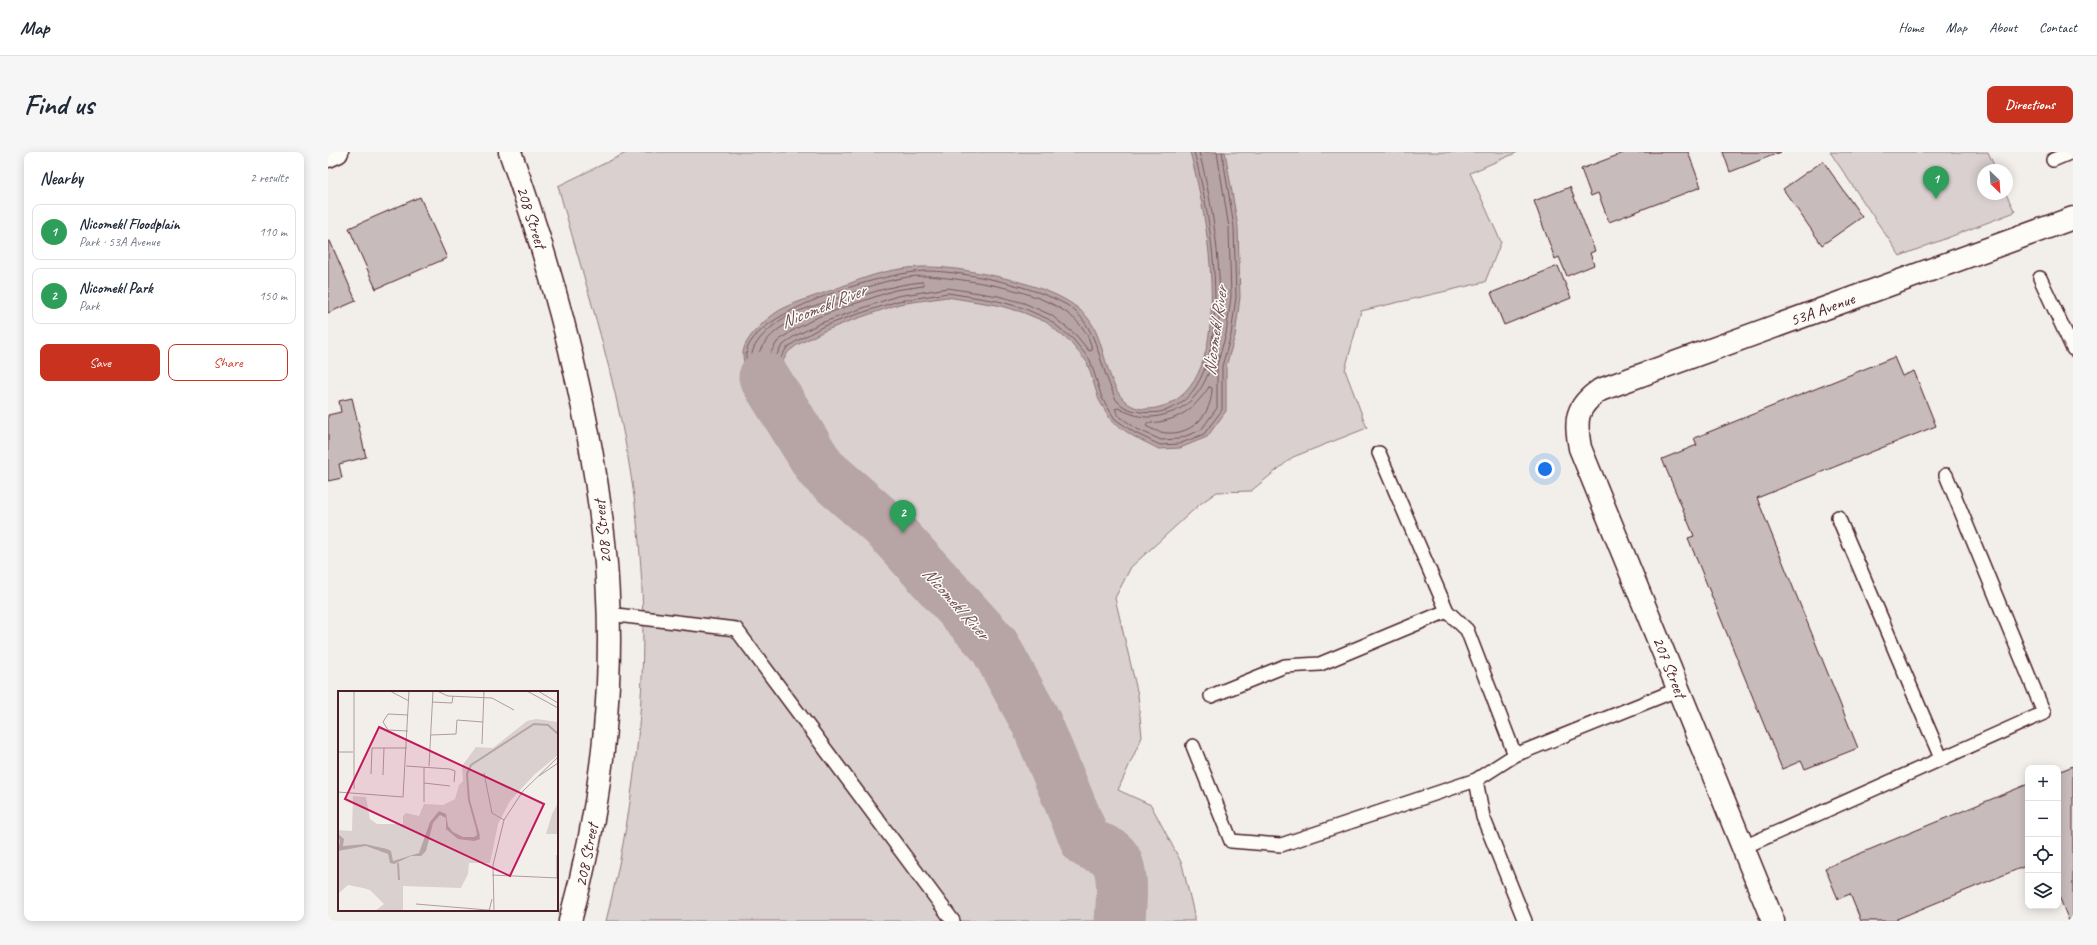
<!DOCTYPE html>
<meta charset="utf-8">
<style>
body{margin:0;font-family:Caveat,sans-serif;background:#f6f6f7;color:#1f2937}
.controls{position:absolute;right:12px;bottom:12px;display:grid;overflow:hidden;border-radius:8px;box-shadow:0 2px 10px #0003}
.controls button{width:36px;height:36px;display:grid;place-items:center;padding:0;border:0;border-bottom:1px solid #e0e1e3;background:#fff;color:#1f2937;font:20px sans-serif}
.compass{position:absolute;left:1649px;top:12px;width:36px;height:36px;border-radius:50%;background:#fff;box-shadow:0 2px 10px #0003;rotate:155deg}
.you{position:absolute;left:1217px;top:317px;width:14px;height:14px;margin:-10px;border:3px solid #fff;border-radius:50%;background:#1a73e8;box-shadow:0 0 0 6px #1a73e833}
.badge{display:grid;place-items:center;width:26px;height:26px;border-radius:50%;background:#c8321e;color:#fff;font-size:13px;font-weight:700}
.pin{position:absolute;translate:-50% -33px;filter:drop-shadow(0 1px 2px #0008)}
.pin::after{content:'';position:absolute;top:21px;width:14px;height:12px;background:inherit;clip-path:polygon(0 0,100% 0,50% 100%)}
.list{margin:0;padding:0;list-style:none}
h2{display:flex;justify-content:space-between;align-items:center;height:52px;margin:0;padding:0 16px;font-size:17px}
h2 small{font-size:13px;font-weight:400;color:#747a83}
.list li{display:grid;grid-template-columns:26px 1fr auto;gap:12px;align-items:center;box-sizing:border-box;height:56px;margin:0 8px 8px;padding:0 8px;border:1px solid #e0e1e3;border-radius:8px}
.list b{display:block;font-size:15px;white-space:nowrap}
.list p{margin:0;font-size:13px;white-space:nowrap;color:#747a83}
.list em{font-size:13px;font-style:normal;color:#747a83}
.actions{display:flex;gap:8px;padding:12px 16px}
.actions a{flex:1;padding:9px 0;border:1px solid #c8321e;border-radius:8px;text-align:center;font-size:14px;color:#c8321e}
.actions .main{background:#c8321e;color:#fff}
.icon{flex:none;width:22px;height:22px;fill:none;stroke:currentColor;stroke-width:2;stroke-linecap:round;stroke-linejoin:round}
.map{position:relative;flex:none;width:1745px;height:769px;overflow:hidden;border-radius:8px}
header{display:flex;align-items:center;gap:24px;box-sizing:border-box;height:56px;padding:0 20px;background:#fff;border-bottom:1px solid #e0e1e3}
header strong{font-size:19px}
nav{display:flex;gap:22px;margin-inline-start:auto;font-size:14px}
.intro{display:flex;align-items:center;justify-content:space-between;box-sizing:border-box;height:96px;padding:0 24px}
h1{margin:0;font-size:28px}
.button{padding:10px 18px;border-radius:8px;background:#c8321e;color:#fff;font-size:14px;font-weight:700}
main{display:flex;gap:24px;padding:0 24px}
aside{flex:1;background:#fff;border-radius:8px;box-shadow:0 2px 10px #0003}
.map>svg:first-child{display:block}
</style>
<header>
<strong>Map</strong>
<nav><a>Home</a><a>Map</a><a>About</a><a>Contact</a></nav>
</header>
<div class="intro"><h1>Find us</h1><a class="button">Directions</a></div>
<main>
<aside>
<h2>Nearby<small>2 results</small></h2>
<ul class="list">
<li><span class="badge" style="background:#2e9e5b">1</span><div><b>Nicomekl Floodplain</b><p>Park · 53A Avenue</p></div><em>110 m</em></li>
<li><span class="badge" style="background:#2e9e5b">2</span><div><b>Nicomekl Park</b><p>Park</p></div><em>150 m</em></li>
</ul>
<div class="actions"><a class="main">Save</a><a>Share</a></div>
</aside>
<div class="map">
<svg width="1745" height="769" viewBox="0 0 1745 769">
<rect width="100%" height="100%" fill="#f2efeb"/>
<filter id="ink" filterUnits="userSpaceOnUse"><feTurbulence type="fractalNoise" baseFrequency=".025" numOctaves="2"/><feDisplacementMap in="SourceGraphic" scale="8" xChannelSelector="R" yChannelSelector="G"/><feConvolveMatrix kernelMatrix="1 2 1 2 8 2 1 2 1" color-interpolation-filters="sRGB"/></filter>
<g filter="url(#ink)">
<path fill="#d9d0cf" stroke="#92787d" d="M 300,0 L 1190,0 L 1142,21 L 1173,90 L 1157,130 L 1033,159 L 1017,218 L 1039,276 L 965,305 L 923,339 L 889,340 L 872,352 L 803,415 L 787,446 L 810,543 L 814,585 L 790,638 L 823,653 L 854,712 L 866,762 L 866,769 L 278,769 C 319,607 328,438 294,274 C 278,193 252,114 230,34 Z
M 1502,0 L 1660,0 L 1668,18 L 1655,18 L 1655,42 L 1678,42 L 1687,60 L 1572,104 Z"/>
<path fill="#b7a5a6" stroke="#8b6f75" d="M 862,0 L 897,0 L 910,75 L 912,145 L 907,184 L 898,214 L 898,259 L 879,285 L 852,296 L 831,297 L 805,284 L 784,270 L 771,248 L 759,210 L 742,190 L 718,170 L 694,160 L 669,153 L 619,145 L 571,152 L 522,169 L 496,179 L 469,193 L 460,200 L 455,209 L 455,221 L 459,232 L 490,278 L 468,285 C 450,263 416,233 415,203 C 414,187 441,164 454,157 C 470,149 488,144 504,138 C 526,130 549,120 573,117 C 602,112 633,117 662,123 C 692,129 744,142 762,169 C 783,199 777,270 832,255 C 913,234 878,58 862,0 Z"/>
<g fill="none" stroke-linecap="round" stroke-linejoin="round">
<path stroke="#76555c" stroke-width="1" d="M 866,0 C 882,58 917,242 832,260 C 819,262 799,260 790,250 C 787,247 785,241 784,238 C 770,209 769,172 739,153 C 706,134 640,120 601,119 C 564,118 423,158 418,202 C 416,226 454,262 468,279 L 481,277 L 482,274 L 462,245 L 451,223 L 451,209 L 458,197 L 467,190 L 494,175 L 521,165 L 570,149 L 620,141 L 670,149 L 695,156 L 720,167 L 745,187 L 762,208 L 774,246 L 787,267 L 807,281 L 832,293 L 851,292 L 876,282 L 894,258 L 894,214 L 903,183 L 908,145 L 906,75 L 894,0
M 871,0 C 887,58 918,229 847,259 C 824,268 812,267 790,256 L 787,257 L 791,264 L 809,277 L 833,288 L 850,287 L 873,278 L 889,256 L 889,213 L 898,182 L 903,145 L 901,76 L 889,0
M 601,124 C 648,129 755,140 764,198 L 761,199 L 748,183 L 723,163 L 696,151 L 670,144 L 620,136 L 569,144 L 493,171 L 465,185 L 453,195 L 446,208 L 446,224 L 451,236 L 474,271 L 473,274 L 470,274 C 456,255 426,228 424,204 C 423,191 446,172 456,166 C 471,158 489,153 504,148 C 527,140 550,130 574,126 C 583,124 592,124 601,124 Z
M 594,130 L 596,132 L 595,134 L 567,138 L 517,155 L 490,165 L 462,180 L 449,190 L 442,202 L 440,222 L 437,222 L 431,212 L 430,203 C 433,195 439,187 446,181 C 461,167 483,162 502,155 C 532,144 562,133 594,130 Z
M 881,235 L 884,236 C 884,272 849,293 818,274 L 819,271 C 848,270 865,259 881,235 Z"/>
<path stroke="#b7a5a6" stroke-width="51" d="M 436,225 L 493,317 L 556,372 L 666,493 L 708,570 L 758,690 C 765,695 776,696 783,702 C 798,714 793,751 792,769"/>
</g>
<path fill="#c8bbbb" stroke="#4a1f2b" d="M 1298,0 L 1360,0 L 1373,35 L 1281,70 L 1270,41 L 1263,44 L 1253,17 Z
M 1395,0 L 1453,0 L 1402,20 Z
M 1495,9 L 1534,65 L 1494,93 L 1455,37 Z
M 1242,35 L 1267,99 L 1262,101 L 1266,113 L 1239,124 L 1231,105 L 1227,107 L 1206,49 Z
M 92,45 L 119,106 L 48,137 L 21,76 Z
M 0,89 L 2,89 L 28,149 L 0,161 Z
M 1230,114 L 1243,146 L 1176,173 L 1163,141 Z
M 1566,205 L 1574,224 L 1586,219 L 1608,274 L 1429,346 L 1530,596 L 1477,617 L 1473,609 L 1454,617 L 1360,386 L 1366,384 L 1334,307 L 1369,293 L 1366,286 Z
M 24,246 L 38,305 L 11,312 L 14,326 L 0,329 L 0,263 L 13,260 L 11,249 Z
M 1745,614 L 1745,769 L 1741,769 L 1730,742 L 1730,620 Z
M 1700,632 L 1700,717 L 1695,715 L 1564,769 L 1533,769 L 1522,742 L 1510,747 L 1497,716 Z"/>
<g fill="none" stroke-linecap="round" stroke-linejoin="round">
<g stroke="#4a1f2b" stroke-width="16">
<path id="lane" d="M 1725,8 L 1744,0
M 1712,126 L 1745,197
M 1051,301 L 1119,459 L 1139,478 L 1187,603
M 1510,365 L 1613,606
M 280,462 L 408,477 L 625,769
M 883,544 L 957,514 L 992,512 L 1119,459
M 865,594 L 903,689 L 953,693 L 1148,628 L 1187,603 L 1351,537
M 1148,628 L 1155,665 L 1197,769
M 1416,695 L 1716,561 L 1618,323"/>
</g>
<g stroke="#4a1f2b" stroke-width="25">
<path id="street" d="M 0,4 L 9,0
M 1445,769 L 1252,296 C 1247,268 1247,255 1272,238 L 1745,66"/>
</g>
<g stroke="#4a1f2b" stroke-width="25">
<path id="secondary" d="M 182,0 C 227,125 262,258 276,390 C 289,516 276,648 242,769"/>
</g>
<use href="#lane" stroke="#fdfcf7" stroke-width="13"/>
<use href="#street" stroke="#fdfcf7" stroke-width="22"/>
<use href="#secondary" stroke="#fdfcf7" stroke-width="22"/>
</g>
</g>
<g text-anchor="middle" stroke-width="3" stroke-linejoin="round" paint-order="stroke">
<g font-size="17" fill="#4a1f2b" stroke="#fdfcf7">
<text transform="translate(204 65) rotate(72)" y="6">208 Street</text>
<text transform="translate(1494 157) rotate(-20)" y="6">53A Avenue</text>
<text transform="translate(274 380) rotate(-96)" y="6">208 Street</text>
<text transform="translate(1342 515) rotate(68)" y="6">207 Street</text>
<text transform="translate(258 703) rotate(-79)" y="6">208 Street</text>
</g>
<g font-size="18" font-style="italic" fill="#704e56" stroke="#fdfcf7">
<text transform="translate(495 154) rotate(-22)" y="6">Nicomekl River</text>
<text transform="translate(887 179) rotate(-82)" y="6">Nicomekl River</text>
<text transform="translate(628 451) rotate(48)" y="6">Nicomekl River</text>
</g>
</g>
<g transform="translate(10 539)">
<rect width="220" height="220" fill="#f2efeb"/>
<path d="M 198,28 L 220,31 L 220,64 L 196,84 L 172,110 L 160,133 L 152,172 L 131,172 L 130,183 L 123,197 L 65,195 L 65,220 L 37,220 L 46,213 L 32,199 L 25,197 L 10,194 L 0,203 L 0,139 L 14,140 L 15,105 L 28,106 L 32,128 L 39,133 L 65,133 L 65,125 L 68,122 L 81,125 L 86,113 L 105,114 L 117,108 L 121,94 L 125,90 L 124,75 L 138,56 L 155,57 L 189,30 ZM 220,112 L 220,143 L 208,143 L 214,123 Z" fill="#d9d0cf"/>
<path d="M 101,120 L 108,123 L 110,135 L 115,141 L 125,146 L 136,146 L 139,144 L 138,137 L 140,138 L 142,148 L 136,150 L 120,148 L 108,138 L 108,127 L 102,124 L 95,132 L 88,160 L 83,165 L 73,165 L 56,173 L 52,172 L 50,163 L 28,155 L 0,160 L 2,150 L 0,143 L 6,148 L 5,155 L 27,153 L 49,158 L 53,160 L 55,170 L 81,162 L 92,131 Z" fill="#b7a5a6"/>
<path fill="none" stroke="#b7a5a6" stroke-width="2" d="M 141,145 L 131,109 L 129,83 L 133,74 L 196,33 L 210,34 L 220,43M 60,172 L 61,189"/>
<path fill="none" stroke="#af9c9e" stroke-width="1" d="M 52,0 L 71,10M 99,0 L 110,5 L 154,7 L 176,19M 189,0 L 220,17M 200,0 L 220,12M 94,11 L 114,12 L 115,5M 70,40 L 50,39 L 45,31 L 50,23 L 70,24M 93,44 L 118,43 L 119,29 L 145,31M 144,53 L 146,0M 0,61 L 15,61M 68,75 L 112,78 L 117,80 L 116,91M 91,75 L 95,0M 146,82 L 154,122 L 166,129M 33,83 L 34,57 L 69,57M 45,84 L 46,57M 201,85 L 220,72M 86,92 L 112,95M 16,98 L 16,0M 0,101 L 65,106 L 71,0M 86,111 L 86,76M 154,184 L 220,187M 219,187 L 219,164M 78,213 L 161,220M 151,220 L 154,208M 156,220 L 155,174 L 166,129 L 185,100 L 220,66"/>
<path fill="#c2185b" fill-opacity="0.15" stroke="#c2185b" stroke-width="2" d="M 41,36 L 206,113 L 172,185 L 7,108 Z"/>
<rect width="220" height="220" fill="none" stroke="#4a1f2b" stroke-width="2"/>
</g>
</svg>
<div class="controls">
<button>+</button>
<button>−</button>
<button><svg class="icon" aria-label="locate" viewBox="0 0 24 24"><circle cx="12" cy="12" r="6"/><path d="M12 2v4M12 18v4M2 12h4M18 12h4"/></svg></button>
<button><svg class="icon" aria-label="layers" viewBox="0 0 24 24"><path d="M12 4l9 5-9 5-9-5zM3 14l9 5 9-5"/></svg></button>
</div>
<svg class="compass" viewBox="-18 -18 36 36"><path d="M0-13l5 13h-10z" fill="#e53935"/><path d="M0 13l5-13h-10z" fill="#747a83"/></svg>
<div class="you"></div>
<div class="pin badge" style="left:1608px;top:47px;background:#2e9e5b">1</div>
<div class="pin badge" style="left:575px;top:381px;background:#2e9e5b">2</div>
</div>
</main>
